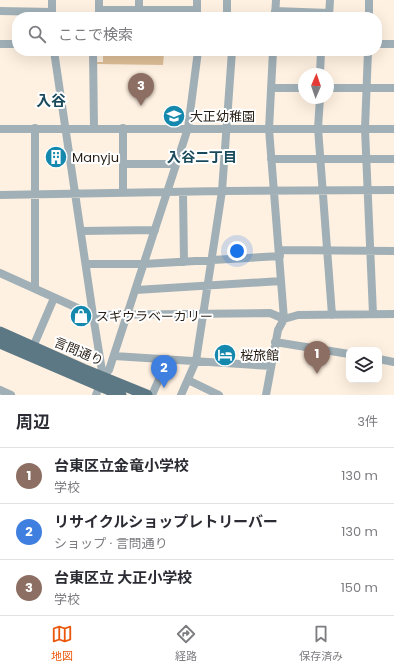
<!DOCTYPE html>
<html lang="ja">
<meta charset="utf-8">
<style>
body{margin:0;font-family:Poppins,"Noto Sans JP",sans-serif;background:#f2f2f3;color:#2b2b33}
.controls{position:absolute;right:12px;bottom:12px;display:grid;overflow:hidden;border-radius:8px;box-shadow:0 4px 16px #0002}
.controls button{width:36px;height:36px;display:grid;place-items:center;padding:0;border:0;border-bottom:1px solid #e1e1e2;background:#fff;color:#2b2b33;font:20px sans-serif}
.compass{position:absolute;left:298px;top:68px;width:36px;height:36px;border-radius:50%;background:#fff;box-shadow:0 4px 16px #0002;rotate:2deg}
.you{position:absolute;left:237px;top:251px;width:14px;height:14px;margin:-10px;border:3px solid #fff;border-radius:50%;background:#1a73e8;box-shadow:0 0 0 6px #1a73e833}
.badge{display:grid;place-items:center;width:26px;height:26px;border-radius:50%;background:#ea580c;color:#fff;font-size:13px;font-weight:700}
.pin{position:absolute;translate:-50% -33px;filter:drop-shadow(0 1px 2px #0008)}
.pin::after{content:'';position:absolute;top:21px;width:14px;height:12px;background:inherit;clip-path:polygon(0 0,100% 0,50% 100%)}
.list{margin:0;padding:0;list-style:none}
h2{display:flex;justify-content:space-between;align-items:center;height:52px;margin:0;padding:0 16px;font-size:17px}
h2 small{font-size:13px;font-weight:400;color:#7c7c81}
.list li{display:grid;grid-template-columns:26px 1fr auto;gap:12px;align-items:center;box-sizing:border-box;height:56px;padding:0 16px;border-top:1px solid #e1e1e2}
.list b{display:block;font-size:15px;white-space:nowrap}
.list p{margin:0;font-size:13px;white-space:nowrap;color:#7c7c81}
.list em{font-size:13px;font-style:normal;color:#7c7c81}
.icon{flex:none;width:22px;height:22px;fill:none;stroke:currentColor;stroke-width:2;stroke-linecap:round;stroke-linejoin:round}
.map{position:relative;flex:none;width:394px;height:395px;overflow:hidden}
.search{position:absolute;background:#fff;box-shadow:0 4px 16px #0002;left:12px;right:12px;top:12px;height:44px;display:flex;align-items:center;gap:10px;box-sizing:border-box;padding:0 14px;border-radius:16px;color:#7c7c81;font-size:15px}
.sheet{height:220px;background:#fff}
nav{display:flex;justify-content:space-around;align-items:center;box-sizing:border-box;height:56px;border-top:1px solid #e1e1e2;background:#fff;font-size:11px;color:#7c7c81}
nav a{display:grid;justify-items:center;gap:2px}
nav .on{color:#ea580c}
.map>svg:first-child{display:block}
</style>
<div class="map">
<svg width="394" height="395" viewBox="0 0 394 395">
<rect width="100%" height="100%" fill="#fff1e1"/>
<path fill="#debe98" d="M 103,52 L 164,53 L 163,65 L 97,64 L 97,62 L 103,62 Z"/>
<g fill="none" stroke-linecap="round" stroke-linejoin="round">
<path stroke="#a1b0b7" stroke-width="8" d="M 52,0 L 52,16
M 197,0 L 197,17
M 99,10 L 197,10
M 0,11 L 52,12
M 275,11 L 329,13
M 329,16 L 330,0
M 99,17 L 99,0
M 139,17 L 139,0
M 227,17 L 227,0
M 275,17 L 276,0
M 369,17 L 369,0
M 0,44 L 17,44
M 377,44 L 394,44
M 54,51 L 93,315 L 103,377
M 93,51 L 94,129
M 368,51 L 365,129 L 373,314
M 320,74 L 321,51
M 271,88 L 304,88
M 328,88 L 394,88
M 320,98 L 318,128 L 332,315
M 123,128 L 123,193
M 0,129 L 394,129
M 271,159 L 394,159
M 123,164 L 176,164
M 183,192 L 184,262
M 0,195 L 222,191 L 394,190
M 81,231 L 155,230
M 279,250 L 394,251
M 86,264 L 144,264 L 280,256
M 0,273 L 93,315 L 270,313 L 284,319 L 298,315 L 394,314
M 35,288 L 35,128
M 136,290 L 281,281
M 275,342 L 349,354
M 33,347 L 54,298
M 114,356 L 271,366
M 379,359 L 394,362
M 188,380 L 219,395
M 0,390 L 11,395
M 96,395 L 103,377 L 109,370 L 188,128 L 198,51
M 152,395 L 168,359
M 181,395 L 196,361 L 222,191 L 232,51
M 266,395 L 278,330 L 284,319 L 269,129 L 273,51"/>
<path stroke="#5c7884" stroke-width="11" d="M 0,332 L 83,369 L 147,395
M 0,343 L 121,395"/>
</g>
<defs>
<g id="school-disc" transform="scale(1.15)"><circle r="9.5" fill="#1588ad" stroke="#fff"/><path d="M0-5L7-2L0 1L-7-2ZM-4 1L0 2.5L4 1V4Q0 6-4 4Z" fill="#fff"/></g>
<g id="building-disc" transform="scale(1.15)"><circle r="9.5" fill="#1588ad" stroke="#fff"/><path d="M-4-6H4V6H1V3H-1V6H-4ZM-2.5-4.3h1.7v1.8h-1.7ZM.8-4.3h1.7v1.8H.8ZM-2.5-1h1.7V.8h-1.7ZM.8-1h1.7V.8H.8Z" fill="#fff"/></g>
<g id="shop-disc" transform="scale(1.15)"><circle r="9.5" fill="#1588ad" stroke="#fff"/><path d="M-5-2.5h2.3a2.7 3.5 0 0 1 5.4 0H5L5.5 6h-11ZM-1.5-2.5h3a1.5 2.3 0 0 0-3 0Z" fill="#fff"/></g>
<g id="hotel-disc" transform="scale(1.15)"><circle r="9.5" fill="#1588ad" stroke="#fff"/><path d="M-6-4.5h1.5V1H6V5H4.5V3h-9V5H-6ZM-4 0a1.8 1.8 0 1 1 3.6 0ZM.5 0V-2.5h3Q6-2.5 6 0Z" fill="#fff"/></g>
</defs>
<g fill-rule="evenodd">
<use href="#school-disc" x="174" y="116"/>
<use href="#building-disc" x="56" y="157"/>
<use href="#shop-disc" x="81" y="316"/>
<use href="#hotel-disc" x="225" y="355"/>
</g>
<g text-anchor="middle" stroke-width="4" stroke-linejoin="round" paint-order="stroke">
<g font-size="13" fill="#271f15" stroke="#fff" text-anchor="start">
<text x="190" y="121">大正幼稚園</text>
<text x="72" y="162">Manyju</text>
<text x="96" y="321">スギウラベーカリー</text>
<text x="240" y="360">桜旅館</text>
</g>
<g font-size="13" fill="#271f15" stroke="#fff">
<text transform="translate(79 351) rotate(23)" y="5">言問通り</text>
</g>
<g font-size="14" font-weight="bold" fill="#194a5c" stroke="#fff">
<text x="202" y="162">入谷二丁目</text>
</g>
<g font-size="15" font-weight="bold" fill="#194a5c" stroke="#fff">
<text x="51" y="106">入谷</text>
</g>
</g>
</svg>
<div class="controls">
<button><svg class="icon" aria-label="layers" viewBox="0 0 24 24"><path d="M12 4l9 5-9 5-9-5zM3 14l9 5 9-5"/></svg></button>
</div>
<svg class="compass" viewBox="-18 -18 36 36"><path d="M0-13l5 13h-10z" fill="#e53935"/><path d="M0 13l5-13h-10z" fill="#7c7c81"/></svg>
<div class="you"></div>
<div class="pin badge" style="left:317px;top:374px;background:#8d6e63">1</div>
<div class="pin badge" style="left:164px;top:388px;background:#3f7fe0">2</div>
<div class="pin badge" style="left:141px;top:106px;background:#8d6e63">3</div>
<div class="search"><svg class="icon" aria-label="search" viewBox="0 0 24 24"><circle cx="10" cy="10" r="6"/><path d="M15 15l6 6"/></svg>ここで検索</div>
</div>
<section class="sheet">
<h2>周辺<small>3件</small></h2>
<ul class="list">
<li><span class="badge" style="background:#8d6e63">1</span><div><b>台東区立金竜小学校</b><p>学校</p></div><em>130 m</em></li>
<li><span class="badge" style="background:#3f7fe0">2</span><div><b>リサイクルショップレトリーバー</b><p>ショップ · 言問通り</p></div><em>130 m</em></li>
<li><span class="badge" style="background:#8d6e63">3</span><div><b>台東区立 大正小学校</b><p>学校</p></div><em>150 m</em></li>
</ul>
</section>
<nav>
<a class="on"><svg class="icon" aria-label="map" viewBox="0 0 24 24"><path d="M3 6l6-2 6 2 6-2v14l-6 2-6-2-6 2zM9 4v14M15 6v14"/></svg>地図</a>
<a><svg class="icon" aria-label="directions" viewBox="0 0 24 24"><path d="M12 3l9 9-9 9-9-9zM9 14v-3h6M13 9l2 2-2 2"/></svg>経路</a>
<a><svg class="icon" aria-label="saved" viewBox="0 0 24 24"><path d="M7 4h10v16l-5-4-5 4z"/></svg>保存済み</a>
</nav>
